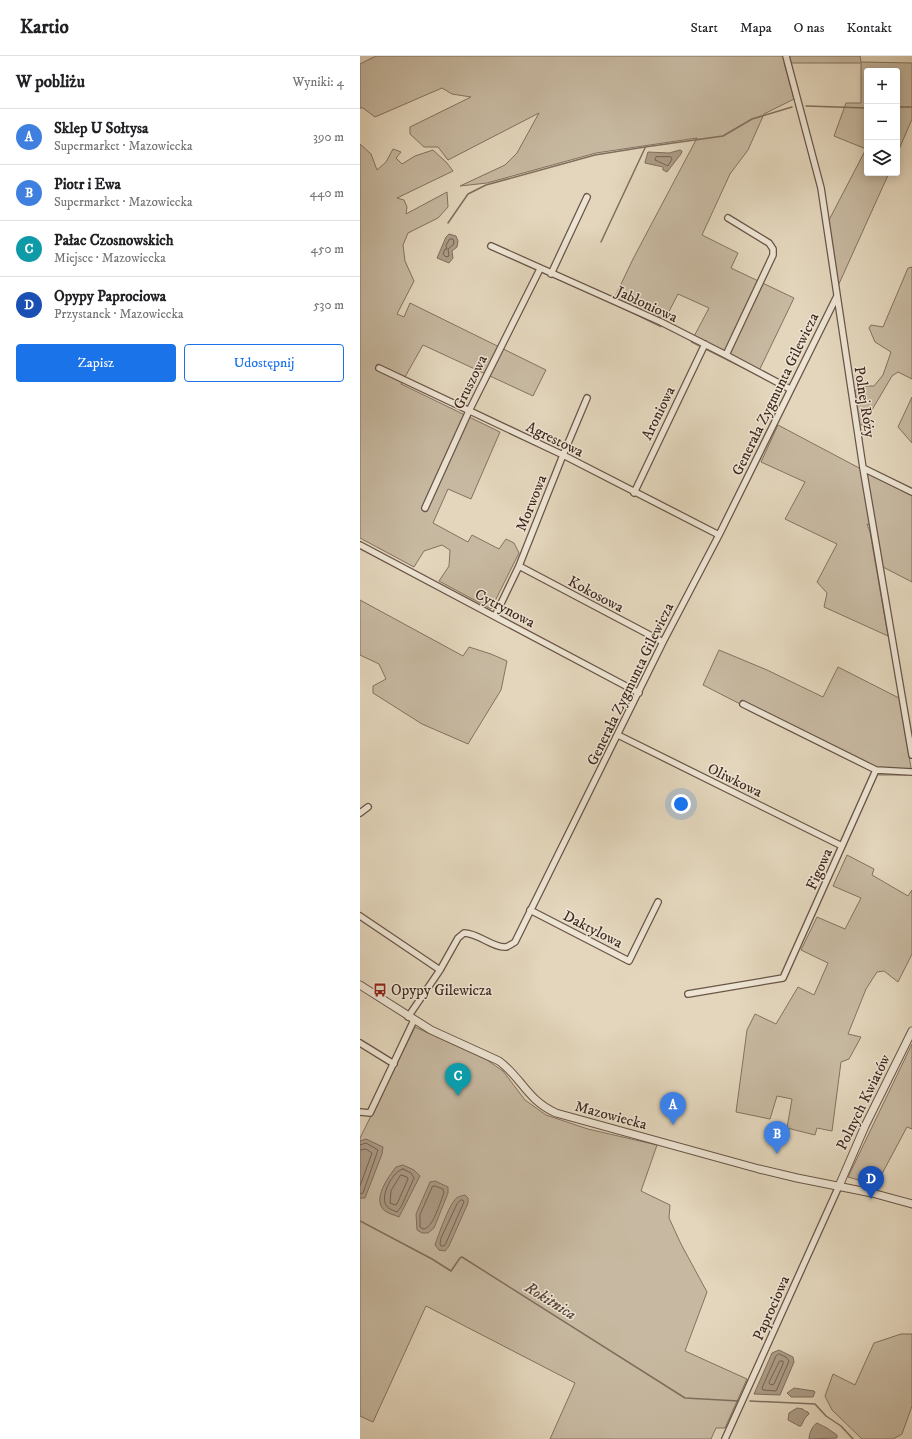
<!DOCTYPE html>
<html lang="pl">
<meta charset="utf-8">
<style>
body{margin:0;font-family:"IM FELL DW Pica",serif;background:#f6f6f6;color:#202124}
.controls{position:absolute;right:12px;top:12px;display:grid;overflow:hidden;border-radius:4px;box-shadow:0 2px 10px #0003}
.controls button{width:36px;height:36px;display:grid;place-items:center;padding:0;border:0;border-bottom:1px solid #e0e0e0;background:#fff;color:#202124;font:20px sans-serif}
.you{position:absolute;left:321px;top:748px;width:14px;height:14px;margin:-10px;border:3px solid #fff;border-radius:50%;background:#1a73e8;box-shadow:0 0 0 6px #1a73e833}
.badge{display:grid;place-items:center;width:26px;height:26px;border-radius:50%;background:#1a73e8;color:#fff;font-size:13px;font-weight:700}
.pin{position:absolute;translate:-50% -33px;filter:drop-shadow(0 1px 2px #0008)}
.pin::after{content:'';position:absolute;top:21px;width:14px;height:12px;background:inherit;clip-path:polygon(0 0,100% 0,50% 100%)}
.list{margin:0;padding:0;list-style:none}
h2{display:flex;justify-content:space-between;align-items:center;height:52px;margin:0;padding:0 16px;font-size:17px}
h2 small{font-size:13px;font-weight:400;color:#757577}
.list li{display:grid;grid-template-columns:26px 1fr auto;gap:12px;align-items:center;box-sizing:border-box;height:56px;padding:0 16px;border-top:1px solid #e0e0e0}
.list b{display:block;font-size:15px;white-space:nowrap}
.list p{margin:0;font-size:13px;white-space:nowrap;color:#757577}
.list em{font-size:13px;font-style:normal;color:#757577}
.actions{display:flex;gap:8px;padding:12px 16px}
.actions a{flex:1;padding:9px 0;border:1px solid #1a73e8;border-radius:4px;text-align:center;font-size:14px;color:#1a73e8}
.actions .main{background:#1a73e8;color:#fff}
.icon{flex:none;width:22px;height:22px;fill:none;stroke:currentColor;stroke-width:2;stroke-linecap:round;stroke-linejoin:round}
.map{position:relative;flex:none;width:552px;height:1383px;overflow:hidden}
header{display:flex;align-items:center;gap:24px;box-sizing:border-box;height:56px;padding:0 20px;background:#fff;border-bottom:1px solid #e0e0e0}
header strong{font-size:19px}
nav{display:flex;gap:22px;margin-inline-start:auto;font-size:14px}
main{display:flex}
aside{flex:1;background:#fff}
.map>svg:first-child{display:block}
</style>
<header>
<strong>Kartio</strong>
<nav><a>Start</a><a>Mapa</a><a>O nas</a><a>Kontakt</a></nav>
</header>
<main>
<aside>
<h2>W pobliżu<small>Wyniki: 4</small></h2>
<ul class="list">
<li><span class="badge" style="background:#3f7fe0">A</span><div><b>Sklep U Sołtysa</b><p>Supermarket · Mazowiecka</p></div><em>390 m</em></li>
<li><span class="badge" style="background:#3f7fe0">B</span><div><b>Piotr i Ewa</b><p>Supermarket · Mazowiecka</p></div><em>440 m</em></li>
<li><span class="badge" style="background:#0f9aa8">C</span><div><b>Pałac Czosnowskich</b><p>Miejsce · Mazowiecka</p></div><em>450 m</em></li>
<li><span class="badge" style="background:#1a4fb4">D</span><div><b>Opypy Paprociowa</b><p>Przystanek · Mazowiecka</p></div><em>530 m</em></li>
</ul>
<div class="actions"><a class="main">Zapisz</a><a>Udostępnij</a></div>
</aside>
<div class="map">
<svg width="552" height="1383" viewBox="0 0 552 1383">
<rect width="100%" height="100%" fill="#e3d6bc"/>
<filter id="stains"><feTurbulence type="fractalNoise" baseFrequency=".005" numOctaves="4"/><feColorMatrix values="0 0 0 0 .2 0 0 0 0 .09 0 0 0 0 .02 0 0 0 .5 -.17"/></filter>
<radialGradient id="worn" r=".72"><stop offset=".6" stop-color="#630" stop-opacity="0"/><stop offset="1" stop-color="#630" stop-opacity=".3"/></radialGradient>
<path fill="#c7b9a1" stroke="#847260" d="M 16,0 L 500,0 L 501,6 L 552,7 L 552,63 L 537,98 L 537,15 L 507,15 L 507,117 L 529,117 L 478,230 L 469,164 L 506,93 L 474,80 L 486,47 L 501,47 L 501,7 L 424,7 L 434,43 L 404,58 L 388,94 L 370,118 L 342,179 L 378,197 L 371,212 L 434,242 L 397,319 L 331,286 L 349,252 L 318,238 L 301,271 L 252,247 L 273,203 L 337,82 L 236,97 L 127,127 L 100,130 L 145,109 L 157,97 L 179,57 L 88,104 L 78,91 L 64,91 L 50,78 L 50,71 L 111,41 L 92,38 L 82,32 L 15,61 L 3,52 L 0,52 L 0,8 Z
M 0,88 L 11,98 L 17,114 L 26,106 L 33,93 L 41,96 L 36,102 L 42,108 L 55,100 L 73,94 L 87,107 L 93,115 L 37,142 L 44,144 L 47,151 L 46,158 L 87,136 L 88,151 L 78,162 L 48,177 L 43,189 L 45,205 L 54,225 L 37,258 L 44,261 L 50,247 L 186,314 L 173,340 L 63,289 L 41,328 L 140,376 L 111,443 L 88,433 L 73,467 L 108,486 L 112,479 L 139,493 L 146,483 L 154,487 L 159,497 L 131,553 L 79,525 L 89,510 L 90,494 L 82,489 L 64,495 L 54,511 L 0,482 Z
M 552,211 L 552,323 L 538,316 L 532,320 L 503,369 L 499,369 L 495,335 L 500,330 L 514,330 L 523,319 L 531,296 L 515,286 L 509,272 L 511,269 L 523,271 L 548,212 Z
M 552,341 L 552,387 L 538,371 Z
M 418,369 L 552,440 L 552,526 L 523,511 L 516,471 L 507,468 L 510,476 L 528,580 L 464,551 L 467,537 L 457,526 L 477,488 L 425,463 L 445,426 L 401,406 Z
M 0,544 L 103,600 L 109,591 L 131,598 L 147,605 L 141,634 L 108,688 L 62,668 L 13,637 L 13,630 L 26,623 L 19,608 L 0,599 Z
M 359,594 L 407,614 L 463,641 L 478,611 L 539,642 L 551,712 L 547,719 L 519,719 L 343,629 Z
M 487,799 L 514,813 L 512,819 L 548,840 L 552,834 L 552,898 L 538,926 L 524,915 L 517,916 L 506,933 L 488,978 L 501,981 L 489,1003 L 481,1006 L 472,1075 L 457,1072 L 455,1079 L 427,1072 L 432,1043 L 417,1040 L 410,1063 L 376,1056 L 387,974 L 395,958 L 416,968 L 438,931 L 454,939 L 468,907 L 441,894 L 457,861 L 485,873 L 501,842 L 473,830 Z
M 55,971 L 127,1004 L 143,1015 L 165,1044 L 186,1059 L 228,1073 L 297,1089 L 281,1135 L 310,1149 L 309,1162 L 321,1188 L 347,1236 L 325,1295 L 387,1323 L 365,1372 L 356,1372 L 351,1383 L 190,1383 L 215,1327 L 66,1250 L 13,1366 L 0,1360 L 0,1082 Z
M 552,988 L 552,1073 L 547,1071 L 516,1129 L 488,1121 Z
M 541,1278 L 552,1278 L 552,1350 L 542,1378 L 533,1383 L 502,1383 L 472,1354 L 465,1340 L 473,1318 L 495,1329 L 514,1287 Z"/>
<path fill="#ac9c87" stroke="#816e5e" d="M 320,94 L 322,95 L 321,98 L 307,116 L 303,114 L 303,111 L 285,107 L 285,106 L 288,96 L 309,97 Z
M 89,178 L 96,180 L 98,185 L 97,191 L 92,195 L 93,202 L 89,207 L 77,202 L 86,181 Z
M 6,1083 L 23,1091 L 22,1098 L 5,1142 L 0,1142 L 0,1085 Z
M 43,1109 L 54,1114 L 60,1120 L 39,1161 C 35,1159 29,1158 25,1155 C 11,1144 29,1120 36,1111 Z
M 75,1125 L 88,1131 L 88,1137 L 74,1172 L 68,1177 L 62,1177 L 57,1174 L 56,1158 L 70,1126 Z
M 105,1139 L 108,1142 L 108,1147 L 89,1190 L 85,1195 L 79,1194 L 75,1189 C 78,1180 88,1152 94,1145 C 96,1141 100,1140 105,1139 Z
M 419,1294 L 433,1301 L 434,1306 L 420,1339 L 394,1338 L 412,1297 Z
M 434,1332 L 454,1335 L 455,1336 L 453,1341 L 431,1341 L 427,1337 Z
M 437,1352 L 443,1353 L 445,1355 L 448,1356 L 449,1358 L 445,1362 L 441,1370 L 439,1370 L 428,1364 L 429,1357 Z
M 457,1367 L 467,1372 L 477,1379 L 477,1382 L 449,1383 C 449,1378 452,1370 457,1367 Z"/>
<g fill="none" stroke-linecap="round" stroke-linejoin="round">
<path stroke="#766354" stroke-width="1" d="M 311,101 L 312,103 L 308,110 L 295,104 L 296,101 Z
M 90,183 L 93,183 L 94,186 L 93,189 L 88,193 L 89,200 L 86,201 L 83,198 L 85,193 L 87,193 L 86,190 Z
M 0,1089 L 6,1087 L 18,1094 L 3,1137 L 0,1138
M 0,1094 L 6,1093 L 12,1097 L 0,1130
M 43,1113 L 51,1117 L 54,1122 L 41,1151 L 37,1156 C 33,1154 28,1153 26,1149 C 20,1139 33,1115 43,1113 Z
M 41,1119 L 47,1121 L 48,1123 L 37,1148 L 35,1149 L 30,1147 L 31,1135 Z
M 73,1130 L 75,1130 L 83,1133 L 84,1137 C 80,1146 73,1173 63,1173 L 60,1171 L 60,1159 Z
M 101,1144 L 103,1144 L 104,1146 L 86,1187 L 84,1190 L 81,1190 L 80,1188 L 81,1182 L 97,1148 Z
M 419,1298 L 426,1301 L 429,1305 L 417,1333 L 416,1335 L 403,1334 L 402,1332 L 416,1300 Z
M 420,1305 L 423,1305 L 423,1308 L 414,1328 L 411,1329 L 409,1327 Z"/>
<path stroke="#816e5e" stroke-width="1.5" d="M 446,50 L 507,52
M 537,51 L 552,51
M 88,167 L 108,138 L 126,129 L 235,99 L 285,91 L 363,80 L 392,63 L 432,51
M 241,186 L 285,92
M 0,1165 L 72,1203 L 91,1215 L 100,1202 L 102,1201 L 325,1342 L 379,1345
M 390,1345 L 455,1348 L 466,1360 L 481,1370 L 493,1383"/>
<g stroke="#695547" stroke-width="8">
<path id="minor" d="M 426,0 L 461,132 L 503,412 L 552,699
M 131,190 L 301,266 L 366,299 L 430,333
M 191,218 L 227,141
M 366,299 L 413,199 L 413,193 L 409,187 L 368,162
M 19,312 L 203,399 L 359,479
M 503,412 L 552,436
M 274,437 L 345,288
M 65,452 L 109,355 L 180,213
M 0,489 L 279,637
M 159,510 L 303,586
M 135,560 L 159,510 L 203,399 L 227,342
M 383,648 L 516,714 L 552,716
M 258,679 L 482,790
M 0,757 L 8,751
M 170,854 L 269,905 L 298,846
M 0,860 L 80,914
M 328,938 L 423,922 L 516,714
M 48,961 L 80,914 L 98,882 L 104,877 C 118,877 133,892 146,891 C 149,890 152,888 155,886 L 303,586 L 359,479 L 477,240
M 0,987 L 34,1008
M 0,1056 L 10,1057 L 54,964
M 365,1383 L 479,1130"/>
</g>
<g stroke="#695547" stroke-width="9">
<path id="tertiary" d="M 0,929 L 71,974 L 139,1005 C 162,1022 167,1044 196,1057 L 399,1113 L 437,1122 L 512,1137 L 552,1148
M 479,1130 L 505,1070 L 552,975"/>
</g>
<use href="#minor" stroke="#ede4d3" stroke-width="5.5"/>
<use href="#tertiary" stroke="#ede4d3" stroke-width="7"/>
</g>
<defs>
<g id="bus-bare" transform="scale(1.08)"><path d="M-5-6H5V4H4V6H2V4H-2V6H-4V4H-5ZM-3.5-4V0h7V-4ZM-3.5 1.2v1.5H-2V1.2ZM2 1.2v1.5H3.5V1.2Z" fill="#8f2418" stroke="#ede4d3" stroke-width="2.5" paint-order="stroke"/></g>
</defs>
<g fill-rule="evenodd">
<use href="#bus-bare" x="20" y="934"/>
</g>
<g text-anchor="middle" stroke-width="3" stroke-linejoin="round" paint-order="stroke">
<g font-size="15" fill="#402a20" stroke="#ede4d3">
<text transform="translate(287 248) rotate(25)" y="5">Jabłoniowa</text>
<text transform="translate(110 326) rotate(-64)" y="5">Gruszowa</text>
<text transform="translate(415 338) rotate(-64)" y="5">Generała Zygmunta Gilewicza</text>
<text transform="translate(505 346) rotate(81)" y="5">Polnej Róży</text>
<text transform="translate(298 357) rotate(-64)" y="5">Aroniowa</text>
<text transform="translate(195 383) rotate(26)" y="5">Agrestowa</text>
<text transform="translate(171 447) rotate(-68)" y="5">Morwowa</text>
<text transform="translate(236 538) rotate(28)" y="5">Kokosowa</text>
<text transform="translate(145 552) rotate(28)" y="5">Cytrynowa</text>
<text transform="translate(270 628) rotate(-64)" y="5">Generała Zygmunta Gilewicza</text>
<text transform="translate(375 724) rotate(26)" y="5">Oliwkowa</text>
<text transform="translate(459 813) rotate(-66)" y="5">Figowa</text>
<text transform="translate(233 873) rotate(27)" y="5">Daktylowa</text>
<text transform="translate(503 1046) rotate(-64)" y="5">Polnych Kwiatów</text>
<text transform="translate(251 1059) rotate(15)" y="5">Mazowiecka</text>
<text transform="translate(411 1252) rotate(-66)" y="5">Paprociowa</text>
</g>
<g font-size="15" fill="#402a20" stroke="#ede4d3" text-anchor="start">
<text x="31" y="939">Opypy Gilewicza</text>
</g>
<g font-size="16" font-style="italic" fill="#5b463a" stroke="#ede4d3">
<text transform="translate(191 1244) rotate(32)" y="6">Rokitnica</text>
</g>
</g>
<rect width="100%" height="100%" filter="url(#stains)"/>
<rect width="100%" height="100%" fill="url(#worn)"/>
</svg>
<div class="controls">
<button>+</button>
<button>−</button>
<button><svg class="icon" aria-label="layers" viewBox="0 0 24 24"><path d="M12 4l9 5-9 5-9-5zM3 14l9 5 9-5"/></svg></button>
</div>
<div class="you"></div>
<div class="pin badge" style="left:313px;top:1069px;background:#3f7fe0">A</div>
<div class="pin badge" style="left:417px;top:1098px;background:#3f7fe0">B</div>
<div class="pin badge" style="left:98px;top:1040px;background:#0f9aa8">C</div>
<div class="pin badge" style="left:511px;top:1143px;background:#1a4fb4">D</div>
</div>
</main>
